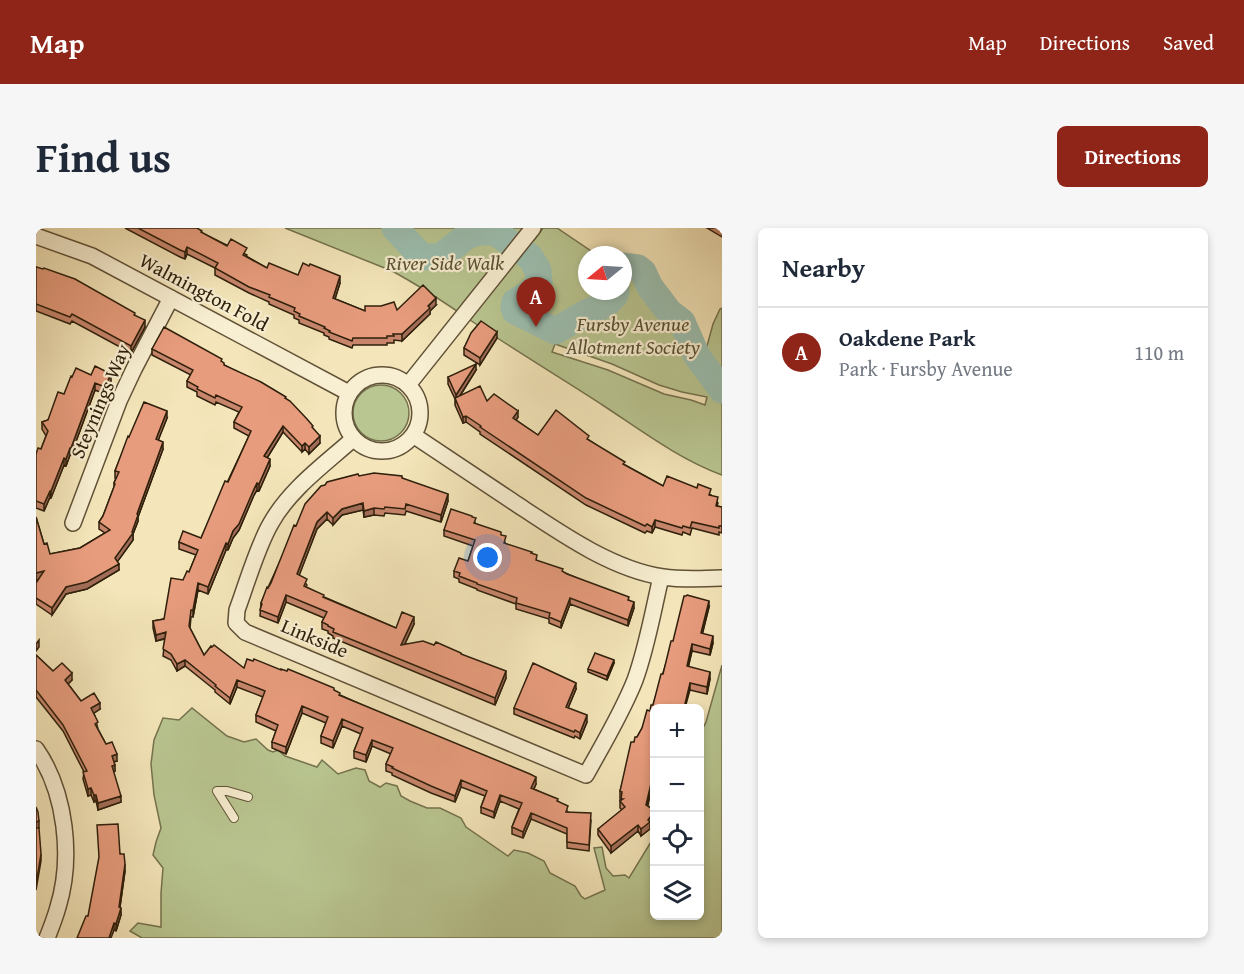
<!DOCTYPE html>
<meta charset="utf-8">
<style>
body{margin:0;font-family:"Gentium Book Plus",serif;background:#f6f6f7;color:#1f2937}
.controls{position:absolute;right:18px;bottom:18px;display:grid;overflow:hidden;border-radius:9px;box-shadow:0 3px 9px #0003}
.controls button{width:54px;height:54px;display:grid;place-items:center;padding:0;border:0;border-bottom:2px solid #e0e1e3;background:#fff;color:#1f2937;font:30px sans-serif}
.compass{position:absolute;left:542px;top:18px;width:54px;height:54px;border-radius:50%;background:#fff;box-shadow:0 3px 9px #0003;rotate:252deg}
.you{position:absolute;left:452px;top:330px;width:21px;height:21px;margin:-15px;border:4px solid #fff;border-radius:50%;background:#1a73e8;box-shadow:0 0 0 9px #1a73e833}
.badge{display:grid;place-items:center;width:39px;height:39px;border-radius:50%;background:#8f2418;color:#fff;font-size:20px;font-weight:700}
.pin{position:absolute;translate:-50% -50px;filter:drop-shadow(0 2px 3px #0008)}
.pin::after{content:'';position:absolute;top:32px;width:21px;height:18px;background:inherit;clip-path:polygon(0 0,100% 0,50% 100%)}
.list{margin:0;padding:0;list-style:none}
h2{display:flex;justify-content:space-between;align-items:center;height:78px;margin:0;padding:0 24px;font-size:26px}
h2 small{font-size:20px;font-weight:400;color:#747a83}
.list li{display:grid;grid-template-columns:39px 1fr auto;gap:18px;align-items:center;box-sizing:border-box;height:90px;padding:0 24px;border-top:2px solid #e0e1e3}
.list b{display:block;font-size:22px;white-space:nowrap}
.list p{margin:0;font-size:20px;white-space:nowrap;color:#747a83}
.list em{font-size:20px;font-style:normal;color:#747a83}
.icon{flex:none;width:33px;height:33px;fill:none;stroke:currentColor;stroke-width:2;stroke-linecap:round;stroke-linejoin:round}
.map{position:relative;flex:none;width:686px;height:710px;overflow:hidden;border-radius:9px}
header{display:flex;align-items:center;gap:36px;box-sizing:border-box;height:84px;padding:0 30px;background:#8f2418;color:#fff}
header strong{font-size:28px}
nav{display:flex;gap:33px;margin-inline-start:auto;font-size:21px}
.intro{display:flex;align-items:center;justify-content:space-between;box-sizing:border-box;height:144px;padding:0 36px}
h1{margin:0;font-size:42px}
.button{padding:15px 27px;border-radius:9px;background:#8f2418;color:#fff;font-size:21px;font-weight:700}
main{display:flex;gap:36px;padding:0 36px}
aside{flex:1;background:#fff;border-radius:9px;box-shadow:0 3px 9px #0003}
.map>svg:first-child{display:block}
</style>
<header>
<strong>Map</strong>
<nav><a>Map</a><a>Directions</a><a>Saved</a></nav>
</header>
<div class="intro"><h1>Find us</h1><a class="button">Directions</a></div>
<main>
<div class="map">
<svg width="686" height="710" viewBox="0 0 686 710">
<rect width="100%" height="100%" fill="#f4e6ba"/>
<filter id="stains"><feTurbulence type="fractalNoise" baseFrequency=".00333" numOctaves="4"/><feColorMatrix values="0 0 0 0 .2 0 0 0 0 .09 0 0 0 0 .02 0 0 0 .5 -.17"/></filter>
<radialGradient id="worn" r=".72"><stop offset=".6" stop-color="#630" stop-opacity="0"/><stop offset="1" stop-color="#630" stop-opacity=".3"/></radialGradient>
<path fill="#b9c691" stroke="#74724e" stroke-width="1.5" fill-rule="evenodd" d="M 249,0 L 499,0 L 499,11 L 507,0 L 521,0 L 561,27 L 551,27 L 551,63 L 587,63 L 587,31 L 607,35 L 609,38 L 616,56 L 636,77 L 634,81 C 639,84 647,87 650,92 C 656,102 654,115 666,121 L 671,118 L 677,96 L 684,81 L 686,80 L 686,247 C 643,231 606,203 568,178 C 525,150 480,123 437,94 C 411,76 384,58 356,43 ZM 519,116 L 576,136 L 623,157 L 646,164 L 671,169 L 669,177 L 655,172 L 628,166 L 572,142 L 516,124 Z
M317 185a28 28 0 1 1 56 0a28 28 0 1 1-56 0Z
M 686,437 L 686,710 L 106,710 L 94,703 L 102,695 L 125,699 L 125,665 L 127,640 L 117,627 L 120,614 L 125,600 L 118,567 L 115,536 L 118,512 L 127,490 L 143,492 L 156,480 L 191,508 L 208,514 L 220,511 L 232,522 L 237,524 L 242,522 L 249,528 L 281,539 L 286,532 L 302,546 L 320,540 L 329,542 L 333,553 L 344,559 L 350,555 L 361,558 L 365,568 L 374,573 L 391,580 L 404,580 L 425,590 L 430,599 L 472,628 L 478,622 L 492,625 L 508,633 L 514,645 L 539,658 L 545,668 L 549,671 L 569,662 L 558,620 L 566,619 L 570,640 L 577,648 L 589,647 L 593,650 L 618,609 L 618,688 L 664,688 L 664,506 L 670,494 Z"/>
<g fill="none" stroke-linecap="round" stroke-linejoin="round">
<path stroke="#9cbfb0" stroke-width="27" d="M 359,0 L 383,26 L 392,29 L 404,29 L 431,8 L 442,4 L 459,4 L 494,29 L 502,42 L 503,55 L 494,65 L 479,74 L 478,79 L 479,83 L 519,103 L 552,84 L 570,77 L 579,67 L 580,63
M 587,38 L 602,40 L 607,44 L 614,59 L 633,84 L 646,94 L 661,128 L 686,162"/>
<g stroke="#605137" stroke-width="10">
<path id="lane" d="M 198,590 L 181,563 L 191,563 L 212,569"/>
</g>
<g stroke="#605137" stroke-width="18">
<path id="street" d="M 0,8 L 56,28 L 313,165
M308 185a38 38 0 1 1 76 0a38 38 0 1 1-76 0Z
M 372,157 L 497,0
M 377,207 C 410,229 443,251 476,273 C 520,302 574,341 627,349 C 646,352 666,351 686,350
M 317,211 C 289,236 254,261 235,295 C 221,319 211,355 201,382 L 200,395 L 209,404 L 550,547 C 567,516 586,485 599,452 C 611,419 617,383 625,349
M 37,295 L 83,173 L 98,141 L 135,70
M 0,521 C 30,564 37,630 22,679 C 19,690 15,700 11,710"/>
</g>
<use href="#lane" stroke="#f8efd2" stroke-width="8"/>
<use href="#street" stroke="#f8efd2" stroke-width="15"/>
</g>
<path fill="#c7866c" stroke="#2e1f0b" stroke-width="1.5" d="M 89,0 L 161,0 L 166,5 L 211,27 L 210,28 L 231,40 L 262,47 L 304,55 L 299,71 L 329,83 L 361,82 L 400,77 L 394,83 L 394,86 L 366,113 L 358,112 L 358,115 L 351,115 L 351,117 L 317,117 L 316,120 L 293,111 L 293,109 L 288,107 L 288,105 L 263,95 L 263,92 L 258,90 L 258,87 L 233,76 L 233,74 L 213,65 L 179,47 L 179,40 L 151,26 L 149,31 L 144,29 Z
M 671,0 L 686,0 L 686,9 Z
M 0,39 L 99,87 L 109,99 L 95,125 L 36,93 L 34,96 L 0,83 Z
M 440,101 L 461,110 L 444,137 L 428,127 L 428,120 Z
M 116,121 L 186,134 L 188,137 L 250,171 L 277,201 L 284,215 L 273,226 L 269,221 L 266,224 L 247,204 L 231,230 L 234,238 L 223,263 L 221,262 L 218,267 L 203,302 L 197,310 L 192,322 L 190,322 L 172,366 L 162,362 L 157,389 L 155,389 L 154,400 L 168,427 L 208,440 L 245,442 L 298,463 L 304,467 L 500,556 L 498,561 L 522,573 L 532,584 L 555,592 L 553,623 L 531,620 L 531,606 L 495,591 L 487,610 L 476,606 L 476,599 L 483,581 L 464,573 L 458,590 L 445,585 L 445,579 L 449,568 L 425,559 L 419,574 L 395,565 L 356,547 L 356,545 L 350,543 L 350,536 L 355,526 L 336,518 L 330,534 L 318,530 L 318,523 L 325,506 L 306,498 L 297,520 L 285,515 L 285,508 L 290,495 L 266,485 L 250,526 L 236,520 L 236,514 L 240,503 L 220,494 L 220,487 L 227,469 L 201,459 L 194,476 L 179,464 L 179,462 L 149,438 L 141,443 L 135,432 L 127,428 L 129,411 L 120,413 L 117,400 L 117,393 L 128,391 L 147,352 L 153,344 L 160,327 L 143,321 L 143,314 L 165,310 L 213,208 L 198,200 L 198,194 L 203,184 L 180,174 L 179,177 L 161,168 L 161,164 L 151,159 L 151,153 L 155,147 L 116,127 Z
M 440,142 L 424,168 L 451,173 L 482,189 L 480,192 L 502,207 L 553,212 L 589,237 L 627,258 L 675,267 L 682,275 L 681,278 L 686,279 L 686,305 L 683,304 L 683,307 L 656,300 L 654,307 L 647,304 L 646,307 L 619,299 L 616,305 L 611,303 L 609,305 L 550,277 L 444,206 L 444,204 L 430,194 L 427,195 L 419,177 L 419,171 L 412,156 L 412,149 Z
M 55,147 L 75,153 L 69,166 L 59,162 L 35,227 L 34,227 L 30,238 L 28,237 L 15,270 L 14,269 L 8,283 L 0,280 L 0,226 L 5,221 L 10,208 L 6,201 L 6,194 L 12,192 L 28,166 Z
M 131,190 L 122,212 L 127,221 L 102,289 L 102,293 L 97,306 L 97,312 L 81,334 L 83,342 L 51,361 L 30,366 L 16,387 L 0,376 L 0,355 L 2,352 L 0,352 L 0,289 L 8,316 L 14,326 L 44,320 L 69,305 L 63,301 L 63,294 L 67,288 L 78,259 L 78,255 L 80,250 L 79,250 L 79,243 L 93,209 Z
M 323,248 L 366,250 L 412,273 L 405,294 L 370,283 L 369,287 L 349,285 L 348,288 L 338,287 L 328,289 L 327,282 L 306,287 L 297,297 L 291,291 L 281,301 L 263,347 L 271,357 L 270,359 L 288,369 L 360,400 L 378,396 L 369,416 L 398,417 L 425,426 L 470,450 L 459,477 L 297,410 L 297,408 L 292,405 L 292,403 L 286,401 L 286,394 L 288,390 L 250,374 L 242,395 L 224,388 L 225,375 L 260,298 Z
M 436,289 L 440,296 L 465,307 L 470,316 L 496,325 L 501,333 L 593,372 L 598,380 L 592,398 L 534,376 L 525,400 L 513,395 L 513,391 L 480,381 L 480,376 L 441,362 L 441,361 L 423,354 L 423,351 L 418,349 L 418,343 L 432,333 L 437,318 L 408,308 L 408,302 Z
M 673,379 L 666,406 L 677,415 L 674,427 L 656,423 L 652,439 L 674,451 L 671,466 L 654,462 L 618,480 L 618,549 L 612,577 L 614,601 L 605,608 L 602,603 L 575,625 L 562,607 L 562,601 L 586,582 L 584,580 L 584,563 L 598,514 L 606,500 L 617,477 L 637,413 Z
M 0,427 L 17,443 L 36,452 L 32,456 L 45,473 L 64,481 L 58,485 L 62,501 L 70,516 L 81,533 L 78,534 L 79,543 L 77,544 L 85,574 L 62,582 L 60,573 L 58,574 L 55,567 L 52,568 L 47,551 L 48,544 L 27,503 L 0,469 Z
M 578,435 L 571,452 L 552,444 L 552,441 Z
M 540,461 L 532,480 L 551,494 L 544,511 L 539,508 L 538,510 L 478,486 L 478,480 Z
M 84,626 L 89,643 L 84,679 L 85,687 L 80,703 L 52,688 Z"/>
<path fill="#a26d58" stroke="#2e1f0b" stroke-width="1.5" d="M 151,19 L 151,26 L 149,31 L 149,24 Z
M 304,48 L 304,55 L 297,77 L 297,70 Z
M 400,70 L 400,77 L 394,83 L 394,86 L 366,113 L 366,106 Z
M 109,92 L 109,99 L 95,125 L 95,118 Z
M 461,104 L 461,110 L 444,137 L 444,130 Z
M 440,136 L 440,142 L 420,174 L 420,167 Z
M 75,146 L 75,153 L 69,166 L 69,159 Z
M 59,155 L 59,162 L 35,227 L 35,220 Z
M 131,183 L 131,190 L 120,218 L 120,211 Z
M 482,183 L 482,189 L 477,197 L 477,190 Z
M 430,188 L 430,194 L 427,195 L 427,189 Z
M 247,198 L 247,204 L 228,235 L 228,228 Z
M 284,208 L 284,215 L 273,226 L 273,219 Z
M 127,214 L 127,221 L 102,289 L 102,293 L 97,306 L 97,312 L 79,337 L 79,330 L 101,286 Z
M 269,215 L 269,221 L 266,224 L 266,218 Z
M 34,220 L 34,227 L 30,238 L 30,231 Z
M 28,230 L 28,237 L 15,270 L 15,263 Z
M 234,231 L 234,238 L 223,263 L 223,256 Z
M 221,255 L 221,262 L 218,267 L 203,302 L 197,310 L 192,322 L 192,316 L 197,303 Z
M 14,263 L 14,269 L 8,283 L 8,276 Z
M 412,266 L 412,273 L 405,294 L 405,287 Z
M 327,275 L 327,282 L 306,287 L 297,297 L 297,290 L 306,281 Z
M 338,280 L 338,287 L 328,289 L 328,283 Z
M 291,284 L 291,291 L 281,301 L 261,353 L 261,346 L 281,294 Z
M 619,292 L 619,299 L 616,305 L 616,299 Z
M 190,315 L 190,322 L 172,366 L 172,359 Z
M 83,336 L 83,342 L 51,361 L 30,366 L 16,387 L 16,380 L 30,359 Z
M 8,343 L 8,350 L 0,352 L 0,345 Z
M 162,355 L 162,362 L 157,389 L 157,382 Z
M 250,367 L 250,374 L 242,395 L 242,389 Z
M 534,370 L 534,376 L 525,400 L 525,394 Z
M 673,373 L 673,379 L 665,412 L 665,405 Z
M 598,374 L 598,380 L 592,398 L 592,392 Z
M 378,389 L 378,396 L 365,424 L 365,417 Z
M 130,404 L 130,410 L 120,413 L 120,407 Z
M 677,408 L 677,415 L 674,427 L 674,421 Z
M 3,412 L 3,419 L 0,423 L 0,416 Z
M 656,416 L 656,423 L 651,445 L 651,438 Z
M 149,432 L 149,438 L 141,443 L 141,436 Z
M 578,432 L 578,435 L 571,452 L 571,448 Z
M 470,443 L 470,450 L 459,477 L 459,470 Z
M 674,444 L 674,451 L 671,466 L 671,459 Z
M 36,445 L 36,452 L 29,459 L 29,452 Z
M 201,452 L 201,459 L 194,476 L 194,470 Z
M 540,455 L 540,461 L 530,485 L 530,479 Z
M 654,455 L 654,462 L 649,480 L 648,480 Z
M 64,475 L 64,481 L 55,487 L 55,480 Z
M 266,478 L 266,485 L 250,526 L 250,519 Z
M 551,487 L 551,494 L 544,511 L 544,505 Z
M 306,491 L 306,498 L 297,520 L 297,513 Z
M 336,512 L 336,518 L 330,534 L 330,527 Z
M 81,526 L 81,533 L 76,534 L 76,528 Z
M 79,537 L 79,543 L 76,545 L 76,538 Z
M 618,543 L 618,549 L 610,583 L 610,577 Z
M 500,549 L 500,556 L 495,567 L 495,560 Z
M 425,552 L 425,559 L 419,574 L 419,568 Z
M 55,560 L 55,567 L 52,568 L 52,561 Z
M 58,567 L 60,567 L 60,573 L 58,574 Z
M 464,567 L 464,573 L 458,590 L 458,584 Z
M 85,568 L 85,574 L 62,582 L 62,575 Z
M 618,584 L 618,591 L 614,596 L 614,601 L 605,608 L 605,601 Z
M 495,585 L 495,591 L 487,610 L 487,604 Z
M 3,593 L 3,600 L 0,601 L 0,594 Z
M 602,597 L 602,603 L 575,625 L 575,618 Z
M 5,626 L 5,633 L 0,662 L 0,656 Z
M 89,636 L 89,643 L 83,686 L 83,679 Z
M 85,680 L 85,687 L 80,703 L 80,696 Z
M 78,695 L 78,702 L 75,710 L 73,710 Z"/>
<path fill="#e79c7d" stroke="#2e1f0b" stroke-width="1.5" d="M 102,0 L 161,0 L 166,3 L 165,4 L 191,18 L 195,11 L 211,20 L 207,27 L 231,40 L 233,35 L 262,47 L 267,35 L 273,38 L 274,36 L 304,48 L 297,70 L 329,83 L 329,78 L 345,78 L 358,74 L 361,82 L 387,57 L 400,70 L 392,78 L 394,80 L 366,106 L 357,106 L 358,108 L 351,108 L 351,110 L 317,110 L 316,113 L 293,104 L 294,103 L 288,100 L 289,99 L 263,88 L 264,86 L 258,83 L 259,80 L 233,69 L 234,67 L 213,59 L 179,40 L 182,35 L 151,19 L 149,24 L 144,22 Z
M 0,39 L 7,41 L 8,40 L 39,51 L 99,85 L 98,87 L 109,92 L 95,118 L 36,86 L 34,89 L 0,76 Z
M 445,93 L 461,104 L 444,130 L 428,120 L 435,105 Z
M 128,99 L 186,131 L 185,133 L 188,135 L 188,137 L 225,154 L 250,169 L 249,170 L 254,173 L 271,191 L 277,198 L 276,199 L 284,208 L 273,219 L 269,215 L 266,218 L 247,198 L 228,228 L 234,231 L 223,256 L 221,255 L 218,261 L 203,296 L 197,303 L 192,316 L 190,315 L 172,359 L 162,355 L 157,382 L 155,382 L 153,398 L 168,427 L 175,418 L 176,419 L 178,417 L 208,440 L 211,431 L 217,433 L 218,431 L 245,442 L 245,441 L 251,443 L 252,441 L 298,460 L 298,462 L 304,465 L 303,467 L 494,546 L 500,549 L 495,560 L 522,571 L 521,573 L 532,578 L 530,584 L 555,585 L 553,617 L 531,614 L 531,600 L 495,585 L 487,604 L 476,599 L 486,575 L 464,567 L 458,584 L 445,579 L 451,563 L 425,552 L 419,568 L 395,558 L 356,540 L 357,539 L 350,536 L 357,520 L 336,512 L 330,527 L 318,523 L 327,500 L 306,491 L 297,513 L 285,508 L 292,489 L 266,478 L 250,519 L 236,514 L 242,497 L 220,487 L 229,463 L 201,452 L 194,470 L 179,458 L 180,457 L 149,432 L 141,436 L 135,426 L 127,421 L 130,404 L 120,407 L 117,393 L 128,391 L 135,350 L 147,352 L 151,343 L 153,344 L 162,322 L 143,314 L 147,303 L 165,310 L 189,253 L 192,254 L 215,203 L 198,194 L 206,179 L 180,167 L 179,170 L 161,161 L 162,159 L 151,153 L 157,142 L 116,121 Z
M 440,136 L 420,167 L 412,149 Z
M 59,138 L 75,146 L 69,159 L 59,155 L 35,220 L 34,220 L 30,231 L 28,230 L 15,263 L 14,263 L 8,276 L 0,273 L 0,226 L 2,220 L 5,221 L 12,203 L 6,194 L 12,192 L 22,164 L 28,166 L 35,148 L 36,149 L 40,140 L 55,147 Z
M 444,158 L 451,173 L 458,166 L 482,183 L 477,190 L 502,207 L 520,182 L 553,208 L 551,211 L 589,234 L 587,236 L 627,258 L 631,248 L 661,260 L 662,256 L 675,261 L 673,267 L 682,269 L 680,278 L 686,279 L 686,298 L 683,298 L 683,300 L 656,294 L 654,300 L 647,298 L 646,300 L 619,292 L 616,299 L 611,296 L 609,298 L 550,270 L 444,199 L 445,198 L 430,188 L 427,189 L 419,170 Z
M 108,174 L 131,183 L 120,211 L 127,214 L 101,286 L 102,287 L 96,304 L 97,305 L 79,330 L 83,336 L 51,354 L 30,359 L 16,380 L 0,370 L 0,355 L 8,343 L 0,345 L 0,289 L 8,316 L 11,315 L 14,326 L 44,320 L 74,302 L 63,294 L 67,288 L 79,256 L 78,255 L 83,244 L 79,243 L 92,208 L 93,209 Z
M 338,245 L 366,248 L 366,250 L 412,266 L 405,287 L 370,276 L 369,281 L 349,279 L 348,281 L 338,280 L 328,283 L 327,275 L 306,281 L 297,290 L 291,284 L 281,294 L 261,346 L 271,351 L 268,358 L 288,367 L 287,369 L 360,400 L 366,384 L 378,389 L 365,417 L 387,413 L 398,417 L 400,414 L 425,425 L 425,426 L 470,443 L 459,470 L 297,404 L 298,401 L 292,398 L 292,397 L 286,394 L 291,384 L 250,367 L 242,389 L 224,382 L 226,376 L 225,375 L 231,359 L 232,360 L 235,355 L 258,297 L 260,298 L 269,276 L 285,258 L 289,257 L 291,254 L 322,246 L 323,248 Z
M 415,281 L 436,288 L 436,289 L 440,290 L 438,295 L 465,304 L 465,307 L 470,308 L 468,315 L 496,324 L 495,325 L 501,327 L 500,332 L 527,341 L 526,343 L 531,346 L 593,369 L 592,372 L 598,374 L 592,392 L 534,370 L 525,394 L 513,389 L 514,385 L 480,375 L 481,370 L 441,356 L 441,355 L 423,348 L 424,345 L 418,343 L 423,330 L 432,333 L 439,312 L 408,302 Z
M 651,367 L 673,373 L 665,405 L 677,408 L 674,421 L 656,416 L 651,438 L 674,444 L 671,459 L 654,455 L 648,480 L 618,480 L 618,543 L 610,577 L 618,582 L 618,584 L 612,592 L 614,594 L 605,601 L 602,597 L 575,618 L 562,601 L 589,579 L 584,573 L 587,571 L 585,571 L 586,564 L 584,563 L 595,514 L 598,514 L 599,509 L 601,509 L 606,500 L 611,482 L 614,483 L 615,477 L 617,477 L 625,446 L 627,446 L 635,413 L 637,413 L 648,368 L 650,368 Z
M 559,425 L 578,432 L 571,448 L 552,441 Z
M 0,427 L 17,443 L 26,435 L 36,445 L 29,452 L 45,473 L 58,465 L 64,475 L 55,480 L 62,494 L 59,496 L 70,516 L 76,514 L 81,526 L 76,528 L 79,537 L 76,538 L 85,568 L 62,575 L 60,567 L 58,567 L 55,560 L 52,561 L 47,544 L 51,543 L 27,497 L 0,462 Z
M 497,435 L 540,455 L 530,479 L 551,487 L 544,505 L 539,502 L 538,504 L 478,480 Z
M 0,579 L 2,584 L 3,593 L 0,594 Z
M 82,596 L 84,626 L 88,626 L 89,636 L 83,679 L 85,680 L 80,696 L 78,695 L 73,710 L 41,710 L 50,688 L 52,688 L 63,629 L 61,597 Z
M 0,600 L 3,600 L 5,626 L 0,656 Z"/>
<g text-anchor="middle" stroke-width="4.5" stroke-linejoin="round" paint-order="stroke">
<g font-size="20" font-style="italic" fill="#585133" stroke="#f8efd2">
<text x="409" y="42">River Side Walk</text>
<text x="597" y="103">Fursby Avenue<tspan x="597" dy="23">Allotment Society</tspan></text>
</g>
<g font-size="20" fill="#2e1f0b" stroke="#f8efd2">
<text transform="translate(168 64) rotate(28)" y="7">Walmington Fold</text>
<text transform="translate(64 173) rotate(-67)" y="7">Steynings Way</text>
<text transform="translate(279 410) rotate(23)" y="7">Linkside</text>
</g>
</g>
<rect width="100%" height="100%" filter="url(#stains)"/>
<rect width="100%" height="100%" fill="url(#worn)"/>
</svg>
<div class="controls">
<button>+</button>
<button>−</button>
<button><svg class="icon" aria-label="locate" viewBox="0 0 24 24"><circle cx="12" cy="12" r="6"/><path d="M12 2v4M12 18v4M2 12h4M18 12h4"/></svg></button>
<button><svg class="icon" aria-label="layers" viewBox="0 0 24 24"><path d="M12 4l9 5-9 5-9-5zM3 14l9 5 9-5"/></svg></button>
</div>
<svg class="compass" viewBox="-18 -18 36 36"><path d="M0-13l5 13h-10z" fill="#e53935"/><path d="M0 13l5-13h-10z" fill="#747a83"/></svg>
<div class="you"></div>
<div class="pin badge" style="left:500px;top:99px">A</div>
</div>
<aside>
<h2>Nearby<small></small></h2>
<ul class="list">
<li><span class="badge">A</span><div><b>Oakdene Park</b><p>Park · Fursby Avenue</p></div><em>110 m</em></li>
</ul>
</aside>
</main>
